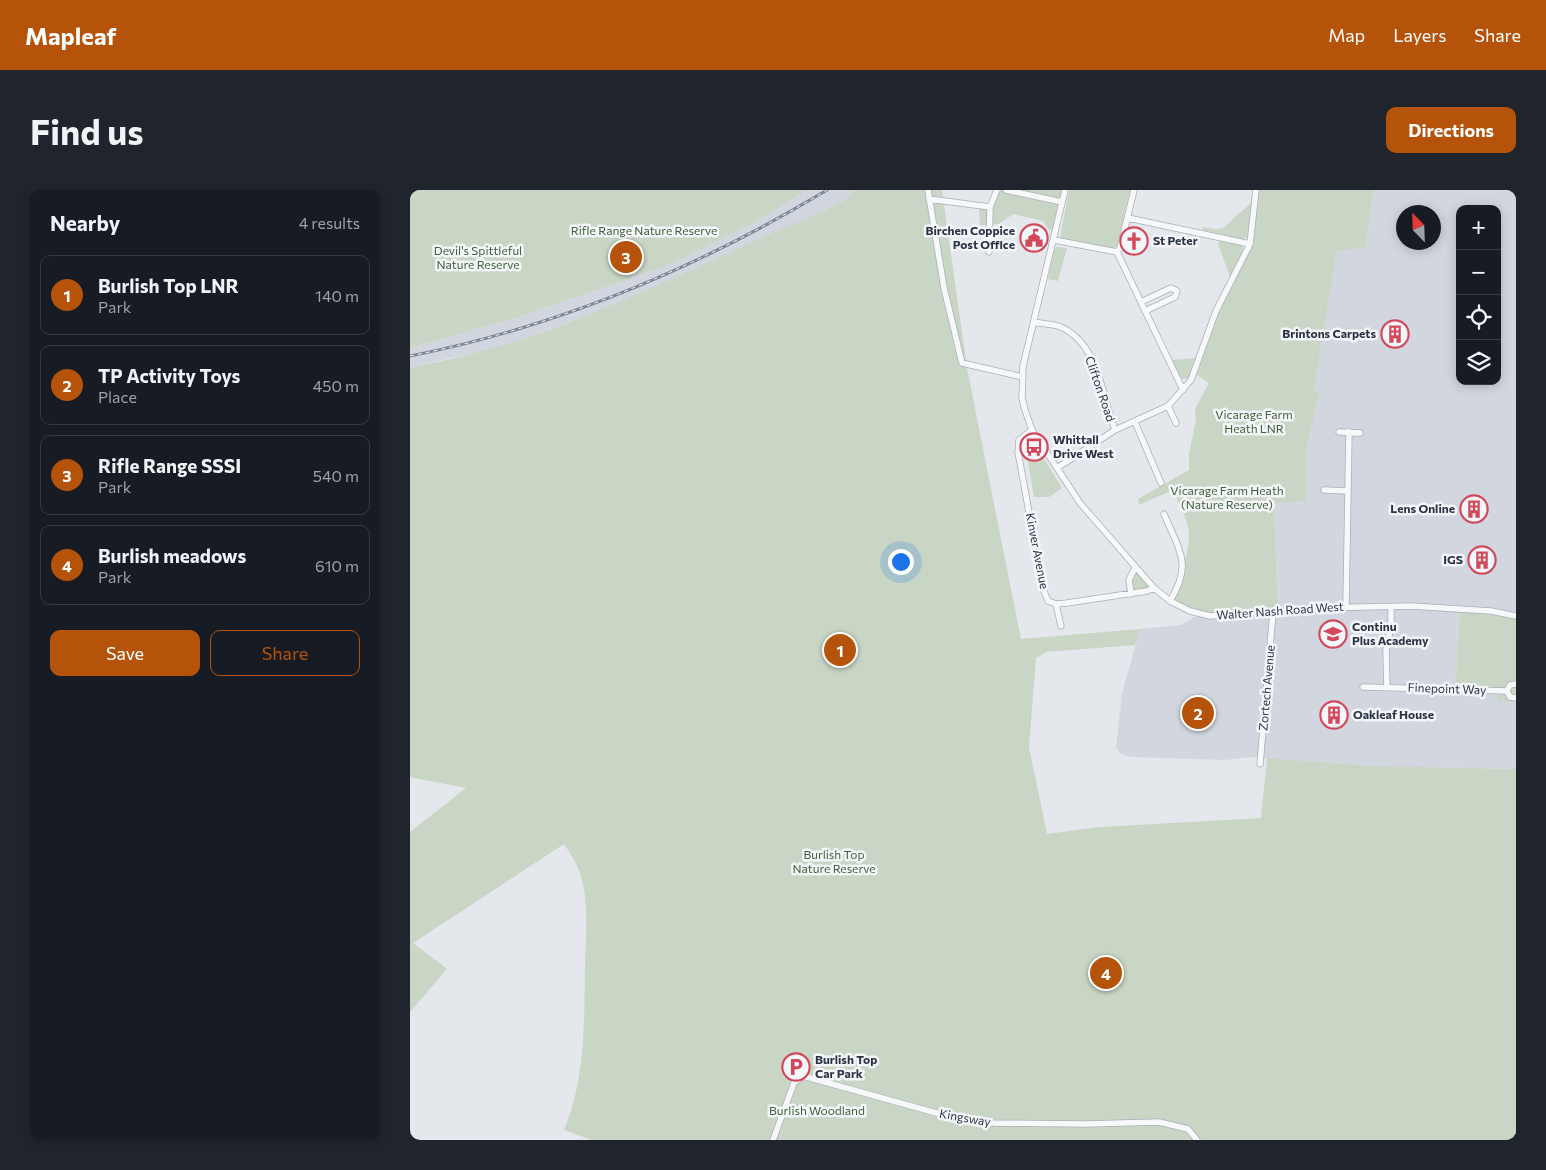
<!DOCTYPE html>
<meta charset="utf-8">
<style>
body{margin:0;font-family:Commissioner,sans-serif;background:#20242c;color:#f1f3f6}
.controls{position:absolute;right:15px;top:15px;display:grid;overflow:hidden;border-radius:10px;box-shadow:0 2px 12px #0003}
.controls button{width:45px;height:45px;display:grid;place-items:center;padding:0;border:0;border-bottom:1px solid #363941;background:#171b24;color:#f1f3f6;font:25px sans-serif}
.compass{position:absolute;left:986px;top:15px;width:45px;height:45px;border-radius:50%;background:#171b24;box-shadow:0 2px 12px #0003;rotate:337deg}
.you{position:absolute;left:490px;top:371px;width:18px;height:18px;margin:-12px;border:4px solid #fff;border-radius:50%;background:#1a73e8;box-shadow:0 0 0 8px #1a73e833}
.badge{display:grid;place-items:center;width:32px;height:32px;border-radius:50%;background:#b45309;color:#fff;font-size:16px;font-weight:700}
.pin{position:absolute;translate:-50% -50%;border:2px solid #fff;box-shadow:0 1px 5px #0006}
.list{margin:0;padding:0;list-style:none}
h2{display:flex;justify-content:space-between;align-items:center;height:65px;margin:0;padding:0 20px;font-size:21px}
h2 small{font-size:16px;font-weight:400;color:#9ea1a6}
.list li{display:grid;grid-template-columns:32px 1fr auto;gap:15px;align-items:center;box-sizing:border-box;height:80px;margin:0 10px 10px;padding:0 10px;border:1px solid #363941;border-radius:10px}
.list b{display:block;font-size:19px;white-space:nowrap}
.list p{margin:0;font-size:16px;white-space:nowrap;color:#9ea1a6}
.list em{font-size:16px;font-style:normal;color:#9ea1a6}
.actions{display:flex;gap:10px;padding:15px 20px}
.actions a{flex:1;padding:11px 0;border:1px solid #b45309;border-radius:10px;text-align:center;font-size:18px;color:#b45309}
.actions .main{background:#b45309;color:#fff}
.icon{flex:none;width:28px;height:28px;fill:none;stroke:currentColor;stroke-width:2;stroke-linecap:round;stroke-linejoin:round}
.map{position:relative;flex:none;width:1106px;height:950px;overflow:hidden;border-radius:10px}
header{display:flex;align-items:center;gap:30px;box-sizing:border-box;height:70px;padding:0 25px;background:#b45309;color:#fff}
header strong{font-size:24px}
nav{display:flex;gap:28px;margin-inline-start:auto;font-size:18px}
.intro{display:flex;align-items:center;justify-content:space-between;box-sizing:border-box;height:120px;padding:0 30px}
h1{margin:0;font-size:35px}
.button{padding:12px 22px;border-radius:10px;background:#b45309;color:#fff;font-size:18px;font-weight:700}
main{display:flex;gap:30px;padding:0 30px}
aside{flex:1;background:#171b24;border-radius:10px;box-shadow:0 2px 12px #0003}
.map>svg:first-child{display:block}
</style>
<header>
<strong>Mapleaf</strong>
<nav><a>Map</a><a>Layers</a><a>Share</a></nav>
</header>
<div class="intro"><h1>Find us</h1><a class="button">Directions</a></div>
<main>
<aside>
<h2>Nearby<small>4 results</small></h2>
<ul class="list">
<li><span class="badge">1</span><div><b>Burlish Top LNR</b><p>Park</p></div><em>140 m</em></li>
<li><span class="badge">2</span><div><b>TP Activity Toys</b><p>Place</p></div><em>450 m</em></li>
<li><span class="badge">3</span><div><b>Rifle Range SSSI</b><p>Park</p></div><em>540 m</em></li>
<li><span class="badge">4</span><div><b>Burlish meadows</b><p>Park</p></div><em>610 m</em></li>
</ul>
<div class="actions"><a class="main">Save</a><a>Share</a></div>
</aside>
<div class="map">
<svg width="1106" height="950" viewBox="0 0 1106 950">
<rect width="100%" height="100%" fill="#e4e7ec"/>
<path fill="#d2d6de" fill-rule="evenodd" d="M 397,0 L 444,0 L 438,8 L 416,20 L 196,119 L 85,159 L 0,177 L 0,158 L 115,125 L 262,73 L 340,35 Z
M 963,0 L 1106,0 L 1106,426 L 1050,418 L 1045,499 L 1088,501 L 1088,511 L 1106,512 L 1106,579 L 963,576 L 841,567 L 815,570 L 721,567 L 711,564 L 706,558 L 712,504 L 730,439 L 771,435 L 789,424 L 868,422 L 864,312 L 896,311 L 896,260 L 910,201 L 904,200 L 927,60 L 956,57 ZM 1050,19 L 1087,19 L 1087,191 L 1050,191 ZM 994,22 L 1024,22 L 1024,52 L 994,52 Z"/>
<path fill="#c9d6c5" d="M 0,0 L 397,0 L 340,35 L 263,73 L 115,125 L 0,158 Z
M 444,0 L 532,0 L 557,178 L 611,449 L 730,439 L 725,455 L 636,462 L 626,468 L 619,557 L 637,644 L 689,637 L 851,628 L 857,568 L 963,576 L 1106,579 L 1106,950 L 366,950 L 386,895 L 389,890 L 395,888 L 528,927 L 529,921 L 395,883 L 387,889 L 385,888 L 382,892 L 361,950 L 182,950 L 154,940 C 176,889 174,829 175,774 C 176,746 179,714 171,687 C 168,674 161,665 154,654 L 3,753 L 37,779 L 0,822 L 0,642 L 56,598 L 0,587 L 0,177 C 149,153 278,77 416,20 L 438,8 Z
M 587,0 L 655,0 L 645,41 L 638,39 L 633,31 L 603,24 L 589,34 L 570,35 L 569,16 L 580,17 Z
M 659,0 L 720,0 L 707,56 L 703,60 L 650,48 Z
M 846,0 L 963,0 L 956,57 L 927,61 L 904,200 L 910,201 L 896,260 L 896,311 L 864,313 L 868,422 L 800,426 L 760,411 C 768,391 783,358 778,336 C 775,324 768,312 763,300 L 729,315 L 728,309 L 779,280 L 779,264 L 786,229 L 785,219 L 799,193 L 787,185 L 806,121 L 840,54 Z
M 842,12 L 837,47 L 833,49 L 793,40 L 792,37 L 806,39 L 813,38 Z
M 811,49 L 829,53 L 834,59 L 820,87 L 808,54 Z
M 647,57 L 657,58 L 648,91 L 638,89 L 644,59 Z
M 788,168 L 779,188 L 771,189 L 761,170 Z
M 621,247 L 652,298 L 639,307 L 624,307 L 614,249 Z
M 725,378 L 743,397 L 721,404 L 719,390 Z
M 1050,418 L 1106,426 L 1106,512 L 1087,511 L 1088,501 L 1045,499 Z"/>
<g fill="none" stroke-linecap="round" stroke-linejoin="round">
<g stroke="#a9aeb7" stroke-width="7">
<path id="minor" d="M 518,0 L 534,98 L 552,173 L 613,187
M 596,0 L 652,12
M 655,0 L 613,176 L 612,208 L 615,220 L 622,240 L 670,313 L 744,398 L 760,411 L 780,421 L 800,426 L 904,418 L 1001,416 L 1081,421 L 1106,426
M 519,9 L 580,17
M 718,28 L 840,54
M 644,50 L 707,62 L 710,58 L 724,0
M 579,62 L 580,17 L 587,0
M 707,62 L 773,200
M 731,112 L 761,98 L 767,101 L 765,107 L 735,121
M 624,132 C 632,134 643,134 651,137 C 689,154 692,206 705,240
M 758,216 L 766,233
M 725,232 L 751,293
M 622,240 L 609,250 L 608,262 L 633,399 L 638,411 L 646,414 L 657,413 L 737,401 L 744,398
M 929,242 L 950,243
M 647,278 L 705,240 L 758,216 L 781,190 L 806,121 L 840,54 L 846,0
M 914,300 L 938,301
M 754,324 C 769,360 783,374 760,411
M 721,404 L 719,390 L 725,378
M 646,414 L 651,436
M 936,416 L 939,242
M 1106,494 L 1100,495 L 1097,501 L 1100,507 L 1106,508
M 953,497 L 1097,501
M 977,497 L 976,461 L 981,435 L 981,417
M 850,574 L 863,422
M 363,950 L 384,893 L 393,886 L 530,924 L 571,933 L 676,934 L 749,932 L 778,939 L 787,950"/>
</g>
<use href="#minor" stroke="#f7f8fa" stroke-width="5.5"/>
<g stroke="#7d8696" stroke-width="3">
<path id="rail" d="M 0,166 C 147,137 289,77 417,0"/>
</g>
<use href="#rail" stroke="#f4f6f9" stroke-width="1" stroke-dasharray="4" stroke-linecap="butt"/>
</g>
<defs>
<g id="civic-ring" transform="scale(1.4375)"><circle r="9.5" fill="#f4f6f9" stroke="#d1495b" stroke-width="1.5"/><path d="M-.6-6.5H3V-4.5H.6V-3L4-1V1h2V6H-6V1h2V-1L-.6-3ZM-1.2 2.5V6h2.4V2.5Z" fill="#d1495b"/></g>
<g id="church-ring" transform="scale(1.4375)"><circle r="9.5" fill="#f4f6f9" stroke="#d1495b" stroke-width="1.5"/><path d="M-1.2-6h2.4v3.5h3.3v2.4h-3.3V6h-2.4V-.1h-3.3v-2.4h3.3Z" fill="#d1495b"/></g>
<g id="building-ring" transform="scale(1.4375)"><circle r="9.5" fill="#f4f6f9" stroke="#d1495b" stroke-width="1.5"/><path d="M-4-6H4V6H1V3H-1V6H-4ZM-2.5-4.3h1.7v1.8h-1.7ZM.8-4.3h1.7v1.8H.8ZM-2.5-1h1.7V.8h-1.7ZM.8-1h1.7V.8H.8Z" fill="#d1495b"/></g>
<g id="bus-ring" transform="scale(1.4375)"><circle r="9.5" fill="#f4f6f9" stroke="#d1495b" stroke-width="1.5"/><path d="M-5-6H5V4H4V6H2V4H-2V6H-4V4H-5ZM-3.5-4V0h7V-4ZM-3.5 1.2v1.5H-2V1.2ZM2 1.2v1.5H3.5V1.2Z" fill="#d1495b"/></g>
<g id="school-ring" transform="scale(1.4375)"><circle r="9.5" fill="#f4f6f9" stroke="#d1495b" stroke-width="1.5"/><path d="M0-5L7-2L0 1L-7-2ZM-4 1L0 2.5L4 1V4Q0 6-4 4Z" fill="#d1495b"/></g>
<g id="parking-ring" transform="scale(1.4375)"><circle r="9.5" fill="#f4f6f9" stroke="#d1495b" stroke-width="1.5"/><path d="M-3.5-5.5H1a3.5 3.5 0 0 1 0 7H-1V5.5H-3.5ZM-1-3.4V-.6H.8a1.4 1.4 0 0 0 0-2.8Z" fill="#d1495b"/></g>
</defs>
<g fill-rule="evenodd">
<use href="#civic-ring" x="624" y="48"/>
<use href="#church-ring" x="724" y="51"/>
<use href="#building-ring" x="985" y="144"/>
<use href="#bus-ring" x="624" y="257"/>
<use href="#building-ring" x="1064" y="319"/>
<use href="#building-ring" x="1072" y="370"/>
<use href="#school-ring" x="923" y="444"/>
<use href="#building-ring" x="924" y="525"/>
<use href="#parking-ring" x="386" y="877"/>
</g>
<g text-anchor="middle" stroke-width="5" stroke-linejoin="round" paint-order="stroke">
<g font-size="12" fill="#3f6138" stroke="#f4f6f9">
<text x="234" y="45">Rifle Range Nature Reserve</text>
<text x="68" y="65">Devil's Spittleful<tspan x="68" dy="14">Nature Reserve</tspan></text>
<text x="844" y="229">Vicarage Farm<tspan x="844" dy="14">Heath LNR</tspan></text>
<text x="817" y="305">Vicarage Farm Heath<tspan x="817" dy="14">(Nature Reserve)</tspan></text>
<text x="424" y="669">Burlish Top<tspan x="424" dy="14">Nature Reserve</tspan></text>
<text x="407" y="925">Burlish Woodland</text>
</g>
<g font-size="12" font-weight="bold" fill="#2b3445" stroke="#f4f6f9" text-anchor="start">
<text x="605" y="45" text-anchor="end">Birchen Coppice<tspan x="605" dy="14">Post Office</tspan></text>
<text x="743" y="55">St Peter</text>
<text x="966" y="148" text-anchor="end">Brintons Carpets</text>
<text x="643" y="254">Whittall<tspan x="643" dy="14">Drive West</tspan></text>
<text x="1045" y="323" text-anchor="end">Lens Online</text>
<text x="1053" y="374" text-anchor="end">IGS</text>
<text x="942" y="441">Continu<tspan x="942" dy="14">Plus Academy</tspan></text>
<text x="943" y="529">Oakleaf House</text>
<text x="405" y="874">Burlish Top<tspan x="405" dy="14">Car Park</tspan></text>
</g>
<g font-size="12" fill="#2b3445" stroke="#f4f6f9">
<text transform="translate(690 199) rotate(71)" y="4">Clifton Road</text>
<text transform="translate(627 361) rotate(79)" y="4">Kinver Avenue</text>
<text transform="translate(870 421) rotate(-4)" y="4">Walter Nash Road West</text>
<text transform="translate(857 498) rotate(-85)" y="4">Zortech Avenue</text>
<text transform="translate(1037 499) rotate(2)" y="4">Finepoint Way</text>
<text transform="translate(555 928) rotate(10)" y="4">Kingsway</text>
</g>
</g>
</svg>
<div class="controls">
<button>+</button>
<button>−</button>
<button><svg class="icon" aria-label="locate" viewBox="0 0 24 24"><circle cx="12" cy="12" r="6"/><path d="M12 2v4M12 18v4M2 12h4M18 12h4"/></svg></button>
<button><svg class="icon" aria-label="layers" viewBox="0 0 24 24"><path d="M12 4l9 5-9 5-9-5zM3 14l9 5 9-5"/></svg></button>
</div>
<svg class="compass" viewBox="-18 -18 36 36"><path d="M0-13l5 13h-10z" fill="#e53935"/><path d="M0 13l5-13h-10z" fill="#9ea1a6"/></svg>
<div class="you"></div>
<div class="pin badge" style="left:430px;top:460px">1</div>
<div class="pin badge" style="left:788px;top:523px">2</div>
<div class="pin badge" style="left:216px;top:67px">3</div>
<div class="pin badge" style="left:696px;top:783px">4</div>
</div>
</main>
